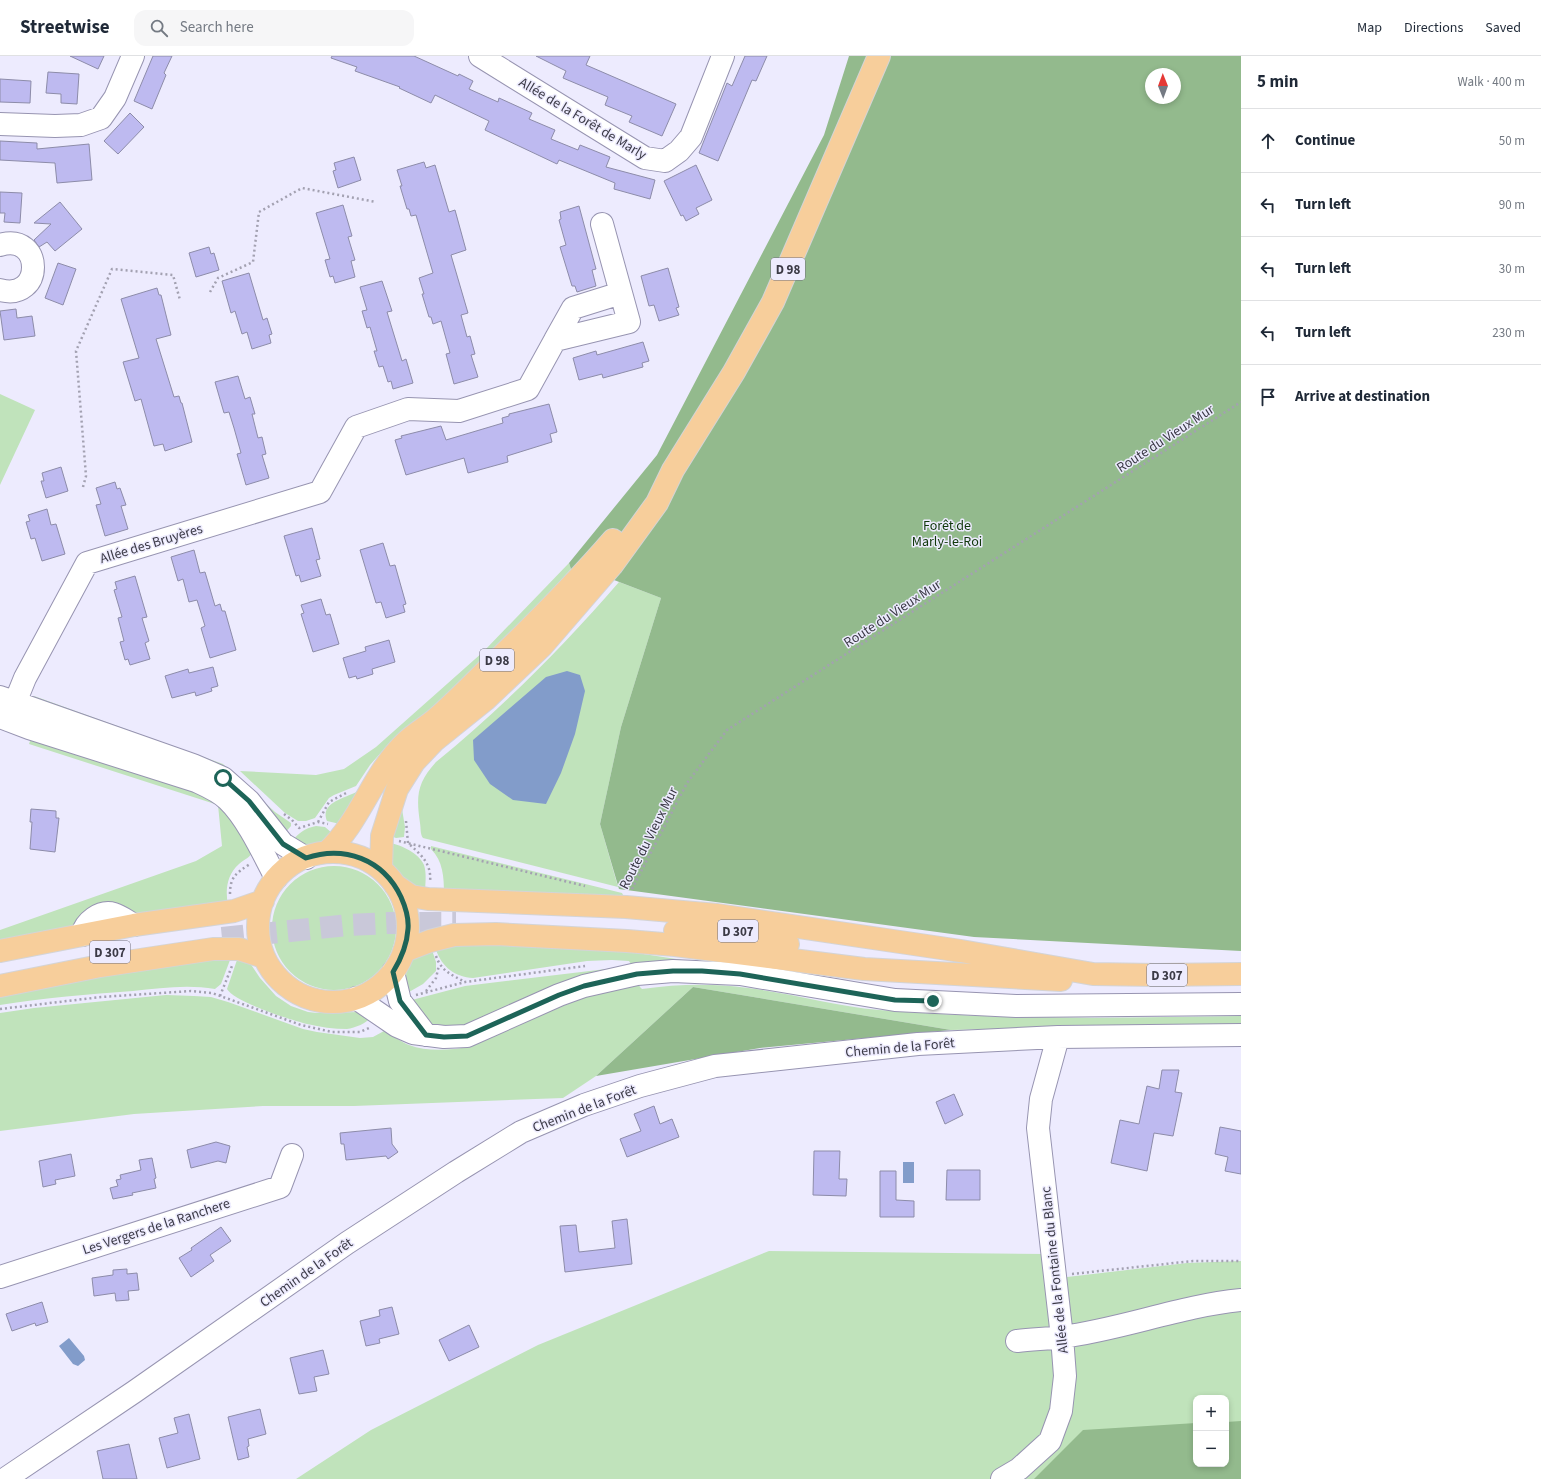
<!DOCTYPE html>
<meta charset="utf-8">
<style>
body{margin:0;font-family:"Source Sans 3",sans-serif;background:#f6f6f7;color:#1f2937}
.controls{position:absolute;right:12px;bottom:12px;display:grid;overflow:hidden;border-radius:8px;box-shadow:0 2px 6px #0003}
.controls button{width:36px;height:36px;display:grid;place-items:center;padding:0;border:0;border-bottom:1px solid #e0e1e3;background:#fff;color:#1f2937;font:20px sans-serif}
.compass{position:absolute;left:1145px;top:12px;width:36px;height:36px;border-radius:50%;background:#fff;box-shadow:0 2px 6px #0003;rotate:359deg}
.stop{position:absolute;width:12px;height:12px;margin:-9px;border:3px solid #1d6458;border-radius:50%;background:#fff}
.stop.end{background:#1d6458;border-color:#fff;box-shadow:0 1px 4px #0008}
.list{margin:0;padding:0;list-style:none}
h2{display:flex;justify-content:space-between;align-items:center;height:52px;margin:0;padding:0 16px;font-size:17px}
h2 small{font-size:13px;font-weight:400;color:#747a83}
.list li{display:grid;grid-template-columns:26px 1fr auto;gap:12px;align-items:center;box-sizing:border-box;height:64px;padding:0 16px;border-top:1px solid #e0e1e3}
.list b{display:block;font-size:15px;white-space:nowrap}
.list em{font-size:13px;font-style:normal;color:#747a83}
.icon{flex:none;width:22px;height:22px;fill:none;stroke:currentColor;stroke-width:2;stroke-linecap:round;stroke-linejoin:round}
.map{position:relative;flex:none;width:1241px;height:1423px;overflow:hidden}
header{display:flex;align-items:center;gap:24px;box-sizing:border-box;height:56px;padding:0 20px;background:#fff;border-bottom:1px solid #e0e1e3}
header strong{font-size:19px}
nav{display:flex;gap:22px;margin-inline-start:auto;font-size:14px}
.search{width:280px;height:36px;background:#f6f6f7;display:flex;align-items:center;gap:10px;box-sizing:border-box;padding:0 14px;border-radius:12px;color:#747a83;font-size:15px}
main{display:flex}
aside{flex:1;background:#fff}
.map>svg:first-child{display:block}
</style>
<header>
<strong>Streetwise</strong>
<div class="search"><svg class="icon" aria-label="search" viewBox="0 0 24 24"><circle cx="10" cy="10" r="6"/><path d="M15 15l6 6"/></svg>Search here</div>
<nav><a>Map</a><a>Directions</a><a>Saved</a></nav>
</header>
<main>
<div class="map">
<svg width="1241" height="1423" viewBox="0 0 1241 1423">
<rect width="100%" height="100%" fill="#edebfe"/>
<path fill="#c0e3bb" fill-rule="evenodd" d="M 0,338 L 35,354 L 0,429 Z
M 569,507 L 571,513 L 528,560 L 476,612 L 433,651 L 393,683 L 370,709 L 356,730 L 334,739 L 329,742 L 315,762 L 306,765 L 298,765 L 285,757 L 240,715 L 316,719 L 344,713 L 376,691 L 483,596 Z
M 619,526 L 661,542 L 621,671 L 600,768 L 618,831 L 423,782 C 420,778 421,773 420,767 C 416,740 417,727 436,706 C 503,651 563,591 619,526 Z
M 34,640 L 223,708 L 275,756 L 291,767 L 291,770 L 284,778 L 35,643 Z
M 32,679 L 189,730 L 221,747 L 253,795 C 249,803 246,802 239,808 C 227,819 225,833 228,849 L 0,889 L 0,874 L 196,805 L 222,790 L 218,749 L 29,688 Z
M 358,735 L 340,768 L 327,765 C 319,746 347,742 358,735 Z
M 402,753 L 405,771 L 404,781 L 396,782 L 391,780 Z
M 316,770 L 325,771 L 332,777 C 318,791 310,793 292,785 C 299,777 305,772 316,770 Z
M 390,787 C 401,789 419,797 424,809 C 427,818 425,829 425,838 C 403,823 389,818 390,787 Z
M 431,790 L 622,837 L 623,839 L 616,840 L 444,838 C 444,821 443,805 431,793 Z
M272 872a62 62 0 1 1 124 0a62 62 0 1 1-124 0Z
M 483,886 L 483,890 L 541,890 L 617,894 L 696,906 L 633,911 L 629,905 L 612,904 L 587,905 L 473,922 C 455,921 442,911 436,894 L 448,887 Z
M 431,891 L 436,906 L 436,915 L 423,928 L 409,936 C 401,910 410,905 431,891 Z
M 233,896 L 221,928 L 215,933 C 188,928 160,932 133,935 C 89,938 44,942 0,949 L 0,939 Z
M 238,901 L 250,907 L 260,922 L 276,940 L 291,950 L 308,956 L 317,957 L 360,956 L 371,961 C 367,967 355,972 347,973 C 334,973 320,971 307,968 C 291,964 234,946 227,933 Z
M 623,911 L 480,968 L 447,973 L 426,967 L 408,945 L 465,930 Z
M 637,925 L 640,931 L 642,933 C 678,928 712,927 748,932 C 791,937 835,950 879,954 C 999,964 1120,962 1241,960 L 1241,968 L 951,974 L 693,931 L 596,1020 L 563,1042 L 354,1050 L 263,1050 L 134,1058 L 0,1075 L 0,957 L 34,952 L 166,939 L 194,940 L 211,941 L 228,946 L 303,973 L 317,976 L 360,982 L 373,981 L 384,975 C 392,979 401,986 409,989 C 427,996 450,994 469,991 L 587,938 Z
M 769,1195 L 1047,1198 L 1050,1223 L 1187,1207 L 1241,1205 L 1241,1423 L 296,1423 L 371,1374 L 538,1289 ZM 1196,1342 L 1226,1342 L 1226,1408 L 1196,1408 Z"/>
<path fill="#93ba8d" fill-rule="evenodd" d="M 849,0 L 1241,0 L 1241,895 L 974,881 L 619,833 L 600,768 L 621,671 L 661,542 L 614,524 L 571,513 L 569,507 L 657,399 L 824,79 ZM 1151,18 L 1175,18 L 1175,42 L 1151,42 Z
M 693,931 L 951,974 L 760,992 L 596,1020 Z
M 1241,1365 L 1241,1423 L 1034,1423 L 1083,1374 L 1196,1367 L 1196,1408 L 1226,1408 L 1226,1366 Z"/>
<path fill="#829cca" d="M 567,615 L 580,619 L 585,635 L 575,678 L 561,717 L 546,748 L 513,744 L 490,728 L 474,704 L 473,684 L 546,621 Z
M 903,1106 L 914,1106 L 914,1127 L 903,1127 Z
M 69,1282 L 84,1300 L 85,1304 L 78,1310 L 73,1308 L 59,1290 Z"/>
<path fill="#bebaf0" stroke="#8d8ca9" d="M 70,0 L 104,0 L 98,13 Z
M 153,0 L 172,0 L 164,17 L 166,19 L 152,53 L 134,45 Z
M 332,0 L 414,0 L 458,20 L 459,18 L 473,25 L 469,33 L 498,46 L 499,42 L 532,57 L 529,63 L 555,74 L 551,83 L 578,94 L 580,89 L 610,101 L 606,111 L 655,124 L 650,143 L 614,133 L 615,127 L 559,104 L 557,108 L 485,74 L 489,65 L 435,39 L 431,47 L 399,32 L 400,31 L 355,15 L 357,11 L 331,2 Z
M 536,0 L 590,0 L 586,9 L 676,48 L 662,80 L 629,66 L 632,60 L 605,49 L 608,41 L 563,22 L 566,15 Z
M 745,0 L 767,0 L 756,25 L 752,24 L 718,105 L 699,97 L 727,27 L 732,30 Z
M 48,16 L 79,18 L 77,48 L 61,47 L 61,38 L 46,37 Z
M 0,23 L 31,25 L 30,47 L 0,46 Z
M 130,57 L 144,71 L 118,98 L 104,85 Z
M 0,85 L 37,87 L 37,93 L 89,88 L 92,124 L 57,127 L 55,107 L 0,104 Z
M 354,101 L 361,124 L 338,132 L 333,115 L 336,114 L 334,107 Z
M 424,106 L 426,112 L 435,109 L 449,156 L 455,154 L 466,194 L 451,199 L 468,257 L 461,259 L 467,281 L 470,280 L 475,298 L 471,299 L 478,321 L 454,328 L 446,298 L 450,297 L 441,265 L 433,268 L 431,261 L 429,261 L 422,238 L 424,238 L 419,222 L 433,217 L 416,159 L 411,160 L 409,153 L 407,153 L 400,130 L 402,130 L 397,114 Z
M 696,109 L 712,144 L 696,152 L 699,158 L 686,165 L 683,159 L 681,160 L 664,125 Z
M 0,136 L 22,137 L 20,167 L 4,166 L 5,157 L 0,157 Z
M 60,146 L 82,173 L 55,195 L 47,186 L 39,191 L 34,184 L 51,168 L 34,167 Z
M 343,149 L 352,180 L 348,181 L 355,204 L 351,205 L 355,221 L 335,227 L 333,220 L 330,221 L 325,204 L 330,203 L 316,157 Z
M 579,150 L 596,213 L 592,214 L 596,230 L 577,236 L 575,230 L 572,230 L 560,191 L 566,189 L 559,164 L 561,163 L 560,156 Z
M 209,191 L 211,198 L 214,197 L 219,214 L 196,221 L 189,197 Z
M 58,207 L 76,213 L 63,249 L 45,242 Z
M 668,212 L 679,251 L 676,252 L 679,259 L 659,265 L 654,249 L 649,250 L 641,220 Z
M 249,217 L 263,264 L 267,262 L 272,278 L 269,279 L 271,287 L 252,293 L 247,276 L 242,278 L 235,255 L 231,257 L 222,225 Z
M 382,225 L 392,255 L 387,256 L 402,305 L 406,303 L 413,327 L 393,333 L 391,325 L 388,326 L 383,310 L 379,311 L 374,295 L 377,295 L 370,271 L 367,272 L 362,255 L 367,254 L 360,231 Z
M 157,232 L 159,239 L 161,239 L 171,279 L 156,283 L 174,341 L 179,340 L 181,347 L 182,347 L 192,386 L 165,395 L 163,388 L 154,390 L 141,343 L 135,345 L 123,306 L 139,302 L 121,243 Z
M 16,253 L 17,262 L 32,260 L 35,280 L 4,284 L 0,255 Z
M 643,286 L 649,305 L 642,307 L 643,311 L 603,322 L 602,318 L 579,324 L 573,302 L 596,295 L 597,299 Z
M 238,320 L 245,343 L 250,341 L 255,358 L 252,358 L 258,382 L 262,381 L 266,398 L 262,399 L 269,422 L 246,429 L 237,398 L 241,397 L 234,372 L 229,356 L 224,357 L 215,326 Z
M 549,348 L 557,376 L 550,378 L 552,386 L 507,400 L 508,406 L 468,417 L 464,402 L 406,419 L 395,384 L 402,382 L 401,380 L 441,370 L 446,384 L 503,367 L 502,362 L 509,360 L 509,358 Z
M 61,411 L 68,435 L 46,442 L 41,425 L 44,425 L 42,417 Z
M 115,426 L 117,433 L 120,432 L 126,449 L 121,450 L 128,473 L 105,480 L 96,449 L 101,448 L 96,432 Z
M 47,453 L 51,469 L 56,468 L 65,498 L 42,505 L 35,482 L 31,483 L 26,466 L 30,465 L 28,459 Z
M 312,472 L 320,503 L 316,504 L 321,520 L 301,526 L 299,519 L 296,520 L 284,480 Z
M 383,487 L 390,510 L 395,509 L 406,548 L 403,549 L 405,556 L 386,562 L 381,546 L 376,547 L 360,494 Z
M 194,494 L 200,517 L 205,516 L 215,550 L 220,548 L 222,555 L 225,555 L 236,594 L 210,602 L 201,572 L 205,570 L 197,544 L 189,546 L 183,523 L 178,525 L 171,501 Z
M 135,520 L 147,561 L 142,562 L 149,585 L 145,587 L 150,603 L 130,609 L 128,603 L 125,604 L 120,586 L 124,585 L 118,562 L 122,561 L 114,534 L 117,533 L 115,526 Z
M 321,543 L 326,559 L 330,558 L 339,588 L 313,596 L 301,558 L 304,557 L 301,549 Z
M 389,584 L 395,606 L 372,613 L 373,618 L 357,623 L 356,620 L 349,622 L 343,602 L 366,595 L 365,591 Z
M 213,611 L 218,630 L 211,632 L 212,635 L 196,640 L 195,636 L 172,642 L 165,620 L 188,613 L 189,617 Z
M 31,753 L 56,755 L 56,762 L 59,762 L 55,796 L 30,793 L 32,766 L 30,766 Z
M 1162,1014 L 1179,1014 L 1175,1036 L 1182,1037 L 1173,1080 L 1154,1077 L 1147,1115 L 1111,1107 L 1120,1064 L 1139,1068 L 1147,1030 L 1159,1033 Z
M 954,1038 L 963,1059 L 945,1068 L 936,1046 Z
M 654,1050 L 660,1068 L 672,1063 L 679,1081 L 627,1101 L 620,1083 L 641,1075 L 634,1058 Z
M 1220,1071 L 1241,1075 L 1241,1118 L 1225,1115 L 1228,1101 L 1215,1098 Z
M 391,1072 L 392,1088 L 398,1096 L 388,1103 L 386,1100 L 346,1104 L 344,1088 L 341,1088 L 340,1077 Z
M 216,1086 L 230,1090 L 226,1107 L 218,1105 L 191,1112 L 187,1094 Z
M 814,1095 L 840,1095 L 839,1123 L 847,1123 L 846,1140 L 813,1139 Z
M 71,1098 L 75,1120 L 55,1124 L 56,1128 L 43,1131 L 39,1105 Z
M 152,1102 L 156,1122 L 154,1123 L 156,1132 L 132,1137 L 133,1139 L 113,1143 L 110,1132 L 118,1130 L 116,1124 L 121,1123 L 120,1119 L 141,1114 L 139,1104 Z
M 947,1114 L 980,1114 L 980,1144 L 946,1144 Z
M 880,1115 L 896,1115 L 896,1144 L 914,1145 L 914,1161 L 880,1161 Z
M 627,1163 L 632,1208 L 565,1216 L 560,1170 L 576,1169 L 579,1196 L 615,1192 L 612,1165 Z
M 221,1171 L 231,1185 L 210,1199 L 214,1205 L 191,1221 L 179,1202 L 192,1194 L 191,1192 Z
M 127,1213 L 127,1218 L 137,1217 L 139,1234 L 128,1235 L 129,1244 L 116,1245 L 115,1237 L 94,1240 L 92,1222 L 113,1219 L 113,1214 Z
M 42,1246 L 48,1266 L 36,1270 L 35,1267 L 12,1275 L 6,1258 Z
M 392,1251 L 399,1278 L 379,1283 L 380,1287 L 366,1290 L 360,1265 L 380,1260 L 379,1254 Z
M 469,1269 L 479,1291 L 449,1305 L 439,1284 Z
M 323,1294 L 329,1318 L 314,1321 L 317,1335 L 299,1338 L 290,1302 Z
M 260,1353 L 266,1378 L 248,1383 L 249,1390 L 247,1391 L 249,1401 L 238,1404 L 228,1361 Z
M 189,1358 L 200,1403 L 167,1412 L 159,1382 L 178,1377 L 174,1362 Z
M 129,1388 L 137,1423 L 103,1423 L 97,1395 Z"/>
<g fill="none" stroke-linecap="round" stroke-linejoin="round">
<path stroke="#c9c8d9" stroke-width="22" stroke-dasharray="22 11" stroke-linecap="butt" d="M 222,882 L 348,869 L 389,867 L 456,867"/>
<g stroke="#9794b1" stroke-width="24">
<path id="minor" d="M 480,0 L 645,102 L 665,105 L 679,95 L 691,81 L 723,0
M 0,68 L 55,70 L 81,69 L 101,62 L 115,42 L 133,0
M 602,168 L 621,237
M 0,189 C 44,176 44,246 0,234
M 0,641 L 193,709 L 223,722 L 249,745 L 283,788 L 306,802
M 0,661 L 29,672 L 196,725 C 207,730 219,735 228,744 C 247,762 264,799 276,822
M 8,664 L 25,622 L 87,507 L 320,436 L 356,371 L 408,353 L 459,355 L 528,333 L 555,284 L 629,266 L 621,237 L 573,252 L 555,284
M 82,879 C 85,866 100,854 114,858 C 121,860 128,866 134,869
M 393,916 L 400,945 L 426,979
M 356,942 L 397,970 L 413,977 L 444,981 L 467,980 L 559,939 L 584,930 L 637,918 L 673,915 L 740,918 L 895,944 L 1016,950 L 1241,948
M 0,1221 L 280,1131 L 292,1099
M 1017,1285 C 1032,1283 1047,1283 1062,1281 C 1123,1273 1180,1250 1241,1244
M 5,1423 L 134,1336 L 347,1187 L 456,1116 L 521,1076 L 584,1049 L 640,1030 L 715,1010 L 918,988 L 1058,981 L 1241,979
M 1002,1423 L 1019,1413 L 1050,1385 L 1061,1355 L 1065,1320 L 1062,1281 L 1038,1072 L 1041,1043 L 1058,981"/>
</g>
<g stroke="#d4d4d6" stroke-width="24">
<path id="major" d="M 327,796 C 361,765 372,718 406,686 C 415,677 427,671 437,662 C 454,647 471,630 487,614 C 531,572 574,529 613,484
M258 871a75 75 0 1 1 150 0a75 75 0 1 1-150 0Z
M 381,813 L 382,780 L 397,733 L 414,706 L 434,685 L 485,644 L 542,590 L 612,509 L 657,447 L 673,414 L 734,316 L 773,246 L 879,0
M 395,829 L 411,840 L 428,843 L 626,851 L 717,859 L 961,895 L 1093,918 L 1156,919 L 1241,918
M 675,875 L 723,879 L 788,888
M 0,895 L 134,869 L 234,855 L 263,845
M 404,895 L 430,885 L 454,879 L 496,878 L 552,881 L 627,885 L 675,889 L 864,913 L 1061,924
M 0,930 L 100,910 L 213,893 L 239,893 L 264,901"/>
</g>
<path stroke="#a3a1b1" stroke-width="2.5" stroke-dasharray="2 3" stroke-linecap="butt" d="M 210,236 L 218,222 L 253,206 L 259,156 L 302,132 L 376,146
M 83,431 L 86,420 L 76,295 L 112,213 L 173,219 L 180,244
M 284,758 L 292,764 L 299,772 L 318,766 L 328,768
M 406,765 L 408,787 C 420,798 432,807 430,826
M 318,766 L 329,746 L 348,736
M 399,785 L 585,830
M 632,833 L 687,727 L 727,674 L 1241,346
M 230,838 C 230,821 236,817 250,808
M 436,900 C 441,915 452,919 465,926
M 426,935 L 436,922 L 439,909
M 416,939 L 465,926 L 585,910
M 220,940 L 232,910
M 0,953 L 101,941 L 191,935 L 212,937 L 301,969 L 332,976 L 360,976 L 369,972
M 1072,1218 L 1193,1205 L 1241,1205"/>
<use href="#minor" stroke="#fff" stroke-width="22"/>
<use href="#major" stroke="#f7ce9b" stroke-width="22"/>
</g>
<g fill="none" stroke-linecap="round" stroke-linejoin="round">
<path stroke="#1d6458" stroke-width="5" d="M 223,722 L 249,745 L 283,788 L 306,802 C 344,789 383,803 401,841 C 405,850 409,862 408,873 C 407,889 401,903 393,916 L 400,945 L 426,979 L 444,981 L 467,980 L 559,939 L 584,930 L 637,918 L 673,915 L 702,915 L 740,918 L 895,944 L 933,945"/>
</g>
<g text-anchor="middle" stroke-width="3" stroke-linejoin="round" paint-order="stroke">
<g fill="#edebfe" stroke="#706f7d" stroke-width="1">
<rect x="771" y="202" width="34" height="22" rx="3"/>
<rect x="480" y="593" width="34" height="22" rx="3"/>
<rect x="718" y="864" width="40" height="22" rx="3"/>
<rect x="90" y="885" width="40" height="22" rx="3"/>
<rect x="1147" y="908" width="40" height="22" rx="3"/>
</g>
<g font-size="13" font-weight="bold" fill="#3b3a46">
<text x="788" y="218">D 98</text>
<text x="497" y="609">D 98</text>
<text x="738" y="880">D 307</text>
<text x="110" y="901">D 307</text>
<text x="1167" y="924">D 307</text>
</g>
<g font-size="14" fill="#3b3a46" stroke="#edebfe">
<text transform="translate(583 62) rotate(31)" y="5">Allée de la Forêt de Marly</text>
<text transform="translate(1165 382) rotate(-33)" y="5">Route du Vieux Mur</text>
<text transform="translate(151 487) rotate(-17)" y="5">Allée des Bruyères</text>
<text transform="translate(892 557) rotate(-33)" y="5">Route du Vieux Mur</text>
<text transform="translate(648 782) rotate(-63)" y="5">Route du Vieux Mur</text>
<text transform="translate(900 991) rotate(-5)" y="5">Chemin de la Forêt</text>
<text transform="translate(584 1052) rotate(-21)" y="5">Chemin de la Forêt</text>
<text transform="translate(156 1170) rotate(-18)" y="5">Les Vergers de la Ranchere</text>
<text transform="translate(1054 1214) rotate(-96)" y="5">Allée de la Fontaine du Blanc</text>
<text transform="translate(306 1216) rotate(-35)" y="5">Chemin de la Forêt</text>
</g>
<g font-size="14" fill="#10380a" stroke="#edebfe">
<text x="947" y="474">Forêt de<tspan x="947" dy="16">Marly-le-Roi</tspan></text>
</g>
</g>
</svg>
<div class="controls">
<button>+</button>
<button>−</button>
</div>
<svg class="compass" viewBox="-18 -18 36 36"><path d="M0-13l5 13h-10z" fill="#e53935"/><path d="M0 13l5-13h-10z" fill="#747a83"/></svg>
<div class="stop" style="left:223px;top:722px"></div>
<div class="stop end" style="left:933px;top:945px"></div>
</div>
<aside>
<h2>5 min<small>Walk · 400 m</small></h2>
<ul class="list">
<li><svg class="icon" aria-label="ahead" viewBox="0 0 24 24"><path d="M12 20V5M6 11l6-6 6 6"/></svg><div><b>Continue</b></div><em>50 m</em></li>
<li><svg class="icon" aria-label="left" viewBox="0 0 24 24"><path d="M17 20v-9H6M10 6l-5 5 5 5"/></svg><div><b>Turn left</b></div><em>90 m</em></li>
<li><svg class="icon" aria-label="left" viewBox="0 0 24 24"><path d="M17 20v-9H6M10 6l-5 5 5 5"/></svg><div><b>Turn left</b></div><em>30 m</em></li>
<li><svg class="icon" aria-label="left" viewBox="0 0 24 24"><path d="M17 20v-9H6M10 6l-5 5 5 5"/></svg><div><b>Turn left</b></div><em>230 m</em></li>
<li><svg class="icon" aria-label="arrive" viewBox="0 0 24 24"><path d="M6 21V4h12l-3 4 3 4H6"/></svg><div><b>Arrive at destination</b></div></li>
</ul>
</aside>
</main>
